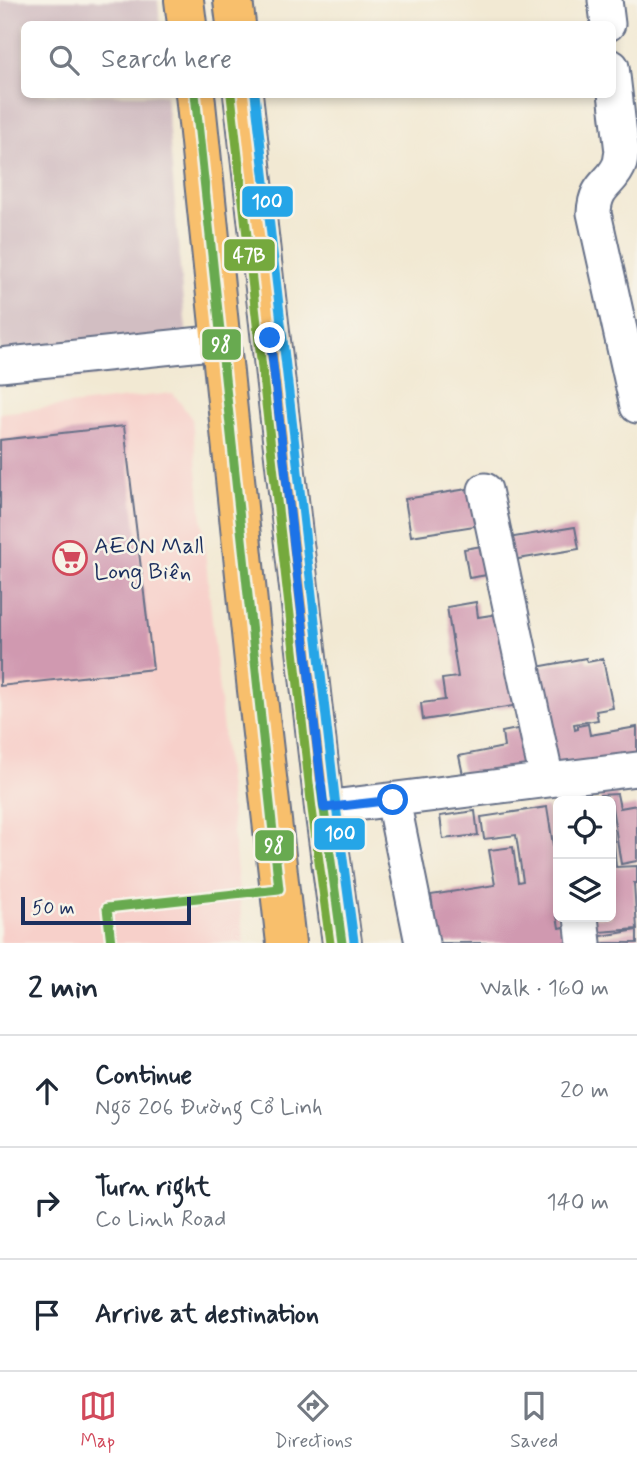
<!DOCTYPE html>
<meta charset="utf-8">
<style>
body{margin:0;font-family:Mynerve,sans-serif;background:#f6f6f7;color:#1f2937}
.controls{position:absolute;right:21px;bottom:21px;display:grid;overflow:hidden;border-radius:10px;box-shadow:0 4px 10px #0003}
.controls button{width:63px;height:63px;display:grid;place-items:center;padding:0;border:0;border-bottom:2px solid #e0e1e3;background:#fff;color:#1f2937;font:35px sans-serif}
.scale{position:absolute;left:21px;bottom:18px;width:170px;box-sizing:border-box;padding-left:7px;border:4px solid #1b2f5e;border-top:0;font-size:19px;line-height:24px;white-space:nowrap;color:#1b2f5e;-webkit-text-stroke:5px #f7f3e8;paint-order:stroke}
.stop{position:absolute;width:21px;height:21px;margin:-16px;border:5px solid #1a73e8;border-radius:50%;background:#fff}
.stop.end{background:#1a73e8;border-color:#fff;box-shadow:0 2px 7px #0008}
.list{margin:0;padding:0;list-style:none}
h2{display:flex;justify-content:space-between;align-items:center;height:91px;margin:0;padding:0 28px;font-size:30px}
h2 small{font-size:23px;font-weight:400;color:#747a83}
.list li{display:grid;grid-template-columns:46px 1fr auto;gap:21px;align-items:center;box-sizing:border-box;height:112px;padding:0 28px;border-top:2px solid #e0e1e3}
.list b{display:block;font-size:26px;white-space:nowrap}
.list p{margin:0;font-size:23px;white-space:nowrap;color:#747a83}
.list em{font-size:23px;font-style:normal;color:#747a83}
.icon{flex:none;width:38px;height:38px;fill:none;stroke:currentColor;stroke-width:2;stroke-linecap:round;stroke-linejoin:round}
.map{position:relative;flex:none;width:637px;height:943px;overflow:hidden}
.search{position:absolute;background:#fff;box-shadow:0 4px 10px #0003;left:21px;right:21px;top:21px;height:77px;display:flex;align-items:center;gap:18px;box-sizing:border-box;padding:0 24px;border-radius:10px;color:#747a83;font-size:26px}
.sheet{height:427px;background:#fff}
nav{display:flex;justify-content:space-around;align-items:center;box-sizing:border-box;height:98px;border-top:2px solid #e0e1e3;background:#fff;font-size:19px;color:#747a83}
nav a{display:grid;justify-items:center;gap:4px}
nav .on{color:#d1495b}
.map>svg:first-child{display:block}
</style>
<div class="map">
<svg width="637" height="943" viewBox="0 0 637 943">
<rect width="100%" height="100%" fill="#f7f3e8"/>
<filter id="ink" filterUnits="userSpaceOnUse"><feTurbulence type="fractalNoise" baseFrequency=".0143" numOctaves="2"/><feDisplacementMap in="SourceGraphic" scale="14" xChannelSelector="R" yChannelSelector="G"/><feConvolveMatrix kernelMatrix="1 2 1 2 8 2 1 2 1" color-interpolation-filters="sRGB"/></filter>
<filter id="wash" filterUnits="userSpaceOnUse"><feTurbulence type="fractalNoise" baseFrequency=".00686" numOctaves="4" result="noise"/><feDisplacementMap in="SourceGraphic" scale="28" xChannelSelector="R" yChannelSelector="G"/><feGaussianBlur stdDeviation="1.57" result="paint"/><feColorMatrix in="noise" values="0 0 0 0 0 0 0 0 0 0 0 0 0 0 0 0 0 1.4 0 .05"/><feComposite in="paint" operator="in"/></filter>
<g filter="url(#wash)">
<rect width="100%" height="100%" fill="#f2e9d3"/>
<path fill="#f7d0ca" d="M 173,393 L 192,419 L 244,943 L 0,943 L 0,413 Z"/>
<path fill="#d2bec2" d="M 0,0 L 158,0 L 160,24 L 24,24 L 24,94 L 166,95 L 182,292 L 190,366 L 0,386 Z"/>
<g id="blocks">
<path fill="#d099b0" d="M 124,426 L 153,669 L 0,686 L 0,440 Z
M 480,487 L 487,524 L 411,536 L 405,499 Z
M 575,527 L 579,549 L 506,561 L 502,539 Z
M 488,545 L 493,574 L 469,578 L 464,549 Z
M 476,602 L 478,617 L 505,613 L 519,705 L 423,720 L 421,703 L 445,700 L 442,679 L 458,677 L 447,607 Z
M 586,658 L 587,662 L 603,659 L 613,708 L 596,711 L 598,720 L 574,724 L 575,730 L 578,729 L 578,726 L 588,724 L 590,735 L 637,727 L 637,768 L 548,779 L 526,669 Z
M 527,727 L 537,774 L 466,789 L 459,756 L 504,747 L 502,732 Z
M 617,794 L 620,808 L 637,805 L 637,861 L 621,864 L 611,801 L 600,801 L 600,795 Z
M 547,807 L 558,876 L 558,895 L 554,896 L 559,928 L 577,925 L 580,943 L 438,943 L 431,895 L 495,885 L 489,850 L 513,847 L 518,882 L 523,881 L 516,835 L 484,839 L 481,817 Z
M 475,811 L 478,835 L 443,839 L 440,816 Z
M 611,830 L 613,830 L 616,867 L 637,866 L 637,883 L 634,883 L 637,929 L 587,933 L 586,917 L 611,917 Z
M 637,930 L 637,943 L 585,943 L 584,939 Z"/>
</g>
</g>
<g filter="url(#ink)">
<use href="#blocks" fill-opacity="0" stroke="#667087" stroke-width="2"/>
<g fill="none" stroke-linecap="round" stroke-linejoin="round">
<g stroke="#667087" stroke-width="37">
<path id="minor" d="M 605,0 L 608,24
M 612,67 L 622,152 C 621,155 621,159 620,163 C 613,184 595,183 594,213 L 637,406
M 0,365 L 221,342
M 485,490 L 547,780
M 393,800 L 422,943
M 324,808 L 637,769
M 581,917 L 584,943"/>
</g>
<g stroke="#667087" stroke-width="42">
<path id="major" d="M 184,0 L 187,24
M 233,0 L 236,24
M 195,94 L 257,690 L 286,943
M 243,94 L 324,808 L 342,943"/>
</g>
<use href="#minor" stroke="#fff" stroke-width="33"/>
<use href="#major" stroke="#f8bf6c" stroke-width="38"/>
<g stroke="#f7f3e8" stroke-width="14">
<path id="bus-1" d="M 321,787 L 342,943
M 111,943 L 107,908 L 279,889 L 195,94"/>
</g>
<g stroke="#f7f3e8" stroke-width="14">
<path id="bus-2" d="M 231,95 L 312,809 L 330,943"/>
</g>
<g stroke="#f7f3e8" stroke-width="14">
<path id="bus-3" d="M 255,94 L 336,806 L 354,941"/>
</g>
<use href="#bus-1" stroke="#68aa50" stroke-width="9"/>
<use href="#bus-2" stroke="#75a93e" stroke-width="9"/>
<use href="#bus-3" stroke="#25a5e7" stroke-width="9"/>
</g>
</g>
<g fill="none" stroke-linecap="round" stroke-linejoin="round" filter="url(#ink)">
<path stroke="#1a73e8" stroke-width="9" d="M 270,338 L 324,808 L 393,800"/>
</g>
<defs>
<g id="supermarket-ring" transform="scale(1.75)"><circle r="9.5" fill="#f7f3e8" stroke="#d1495b" stroke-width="1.5"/><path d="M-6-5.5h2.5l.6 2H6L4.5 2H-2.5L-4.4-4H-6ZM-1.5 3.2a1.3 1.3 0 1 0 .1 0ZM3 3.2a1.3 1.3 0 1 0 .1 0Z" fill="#d1495b"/></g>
</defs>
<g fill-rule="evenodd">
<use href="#supermarket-ring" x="70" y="558"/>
</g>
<g text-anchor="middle" stroke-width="5" stroke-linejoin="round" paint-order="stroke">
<g font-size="23" fill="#1b2f5e" stroke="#f7f3e8" text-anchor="start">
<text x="94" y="553">AEON Mall<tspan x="94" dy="26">Long Biên</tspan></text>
</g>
</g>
<g stroke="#f7f3e8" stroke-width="2.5">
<rect x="241" y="185" width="53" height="33" rx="7" fill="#25a5e7"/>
<rect x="223" y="238" width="53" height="34" rx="7" fill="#75a93e"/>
<rect x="201" y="328" width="41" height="33" rx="7" fill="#68aa50"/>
<rect x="313" y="817" width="53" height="34" rx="7" fill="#25a5e7"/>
<rect x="254" y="829" width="41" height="33" rx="7" fill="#68aa50"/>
</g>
<g font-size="19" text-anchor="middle" font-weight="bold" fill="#fff">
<text x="267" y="208">100</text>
<text x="249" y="262">47B</text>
<text x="221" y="351">98</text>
<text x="340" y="840">100</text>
<text x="274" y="852">98</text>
</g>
</svg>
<div class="controls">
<button><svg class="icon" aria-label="locate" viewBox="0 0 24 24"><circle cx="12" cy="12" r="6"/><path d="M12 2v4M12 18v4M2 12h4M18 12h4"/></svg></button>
<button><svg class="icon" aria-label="layers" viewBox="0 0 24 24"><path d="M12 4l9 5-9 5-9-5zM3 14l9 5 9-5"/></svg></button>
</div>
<div class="scale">50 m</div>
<div class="stop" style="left:393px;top:800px"></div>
<div class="stop end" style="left:270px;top:338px"></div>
<div class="search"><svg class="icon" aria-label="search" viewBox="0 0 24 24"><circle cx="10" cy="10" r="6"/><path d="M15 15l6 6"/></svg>Search here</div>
</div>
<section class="sheet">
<h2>2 min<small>Walk · 160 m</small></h2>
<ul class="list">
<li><svg class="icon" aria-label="ahead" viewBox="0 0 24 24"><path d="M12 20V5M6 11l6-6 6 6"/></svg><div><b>Continue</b><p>Ngõ 206 Đường Cổ Linh</p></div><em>20 m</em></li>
<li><svg class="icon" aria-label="right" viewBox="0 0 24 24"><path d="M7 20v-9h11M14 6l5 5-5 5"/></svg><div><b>Turn right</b><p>Co Linh Road</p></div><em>140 m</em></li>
<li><svg class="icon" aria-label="arrive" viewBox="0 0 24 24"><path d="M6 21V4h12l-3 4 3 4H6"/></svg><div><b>Arrive at destination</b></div></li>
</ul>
</section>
<nav>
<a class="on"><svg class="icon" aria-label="map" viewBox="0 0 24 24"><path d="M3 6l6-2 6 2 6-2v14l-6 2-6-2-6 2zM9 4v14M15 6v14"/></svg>Map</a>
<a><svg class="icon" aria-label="directions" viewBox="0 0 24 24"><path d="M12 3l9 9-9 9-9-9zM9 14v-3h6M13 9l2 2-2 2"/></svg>Directions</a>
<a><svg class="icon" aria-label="saved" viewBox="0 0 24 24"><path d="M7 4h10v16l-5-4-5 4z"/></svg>Saved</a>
</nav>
